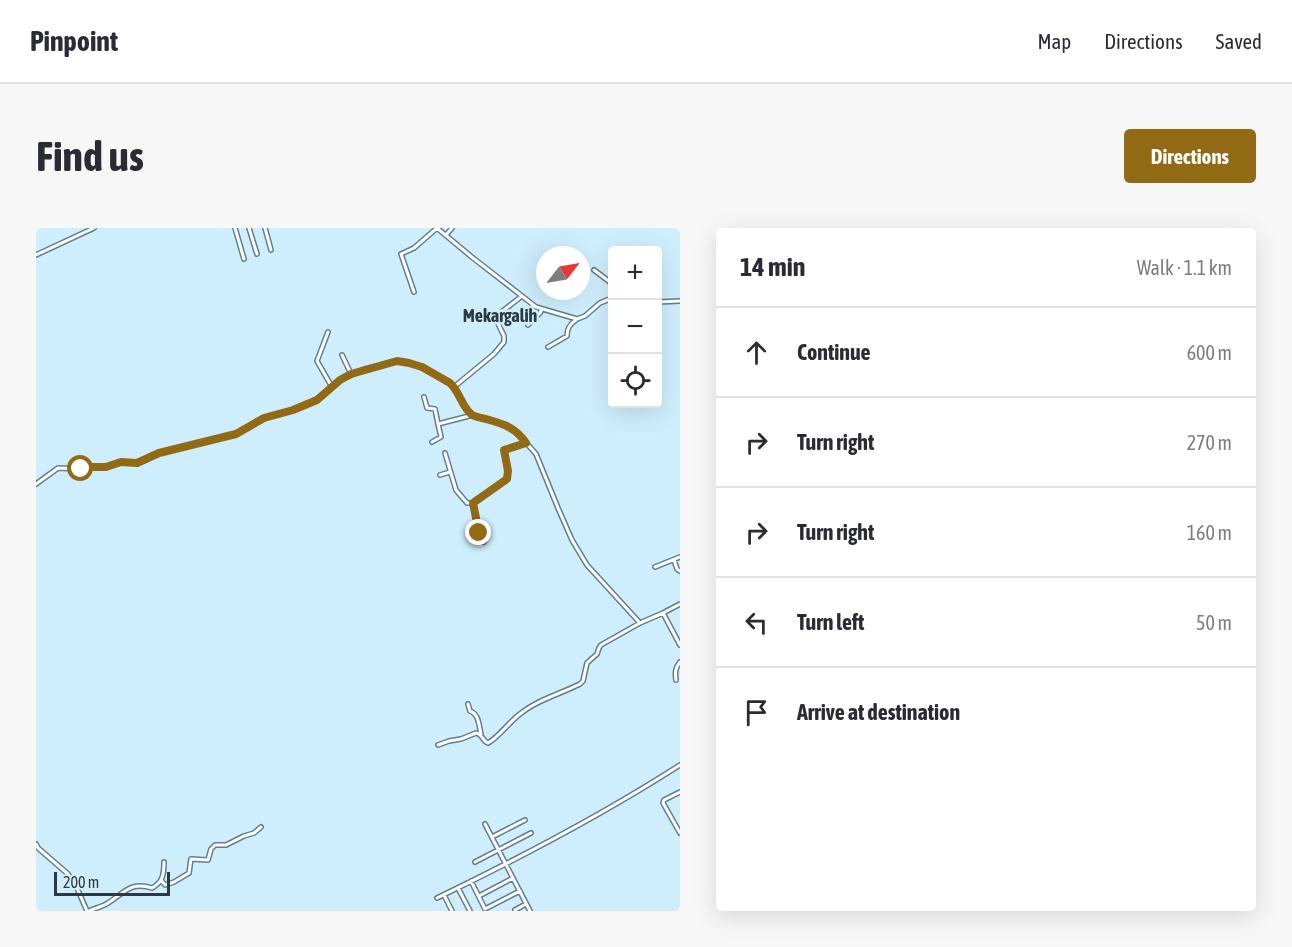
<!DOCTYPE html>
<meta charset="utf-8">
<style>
body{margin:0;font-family:"Asap Condensed",sans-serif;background:#f7f7f7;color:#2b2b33}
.controls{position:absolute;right:18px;top:18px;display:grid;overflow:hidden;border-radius:6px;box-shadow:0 6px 24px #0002}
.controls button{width:54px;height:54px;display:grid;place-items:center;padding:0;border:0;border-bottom:2px solid #e1e1e2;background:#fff;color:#2b2b33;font:30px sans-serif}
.compass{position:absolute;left:500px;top:18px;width:54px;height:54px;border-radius:50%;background:#fff;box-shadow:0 6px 24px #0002;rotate:59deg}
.scale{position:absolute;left:18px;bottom:15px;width:116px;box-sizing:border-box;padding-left:6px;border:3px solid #2d393f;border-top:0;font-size:16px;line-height:21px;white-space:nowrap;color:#2d393f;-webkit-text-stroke:4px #cfeefd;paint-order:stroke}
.stop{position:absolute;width:18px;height:18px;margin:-14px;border:4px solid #936a14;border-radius:50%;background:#fff}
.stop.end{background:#936a14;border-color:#fff;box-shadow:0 2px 6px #0008}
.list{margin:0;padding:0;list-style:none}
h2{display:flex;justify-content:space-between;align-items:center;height:78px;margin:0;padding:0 24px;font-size:26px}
h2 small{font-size:20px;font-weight:400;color:#7c7c81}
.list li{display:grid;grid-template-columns:39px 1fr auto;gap:18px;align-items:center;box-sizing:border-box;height:90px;padding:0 24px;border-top:2px solid #e1e1e2}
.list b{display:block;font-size:22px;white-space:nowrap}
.list em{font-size:20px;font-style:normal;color:#7c7c81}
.icon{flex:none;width:33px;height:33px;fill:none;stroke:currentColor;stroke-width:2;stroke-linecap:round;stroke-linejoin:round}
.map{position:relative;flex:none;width:644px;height:683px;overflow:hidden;border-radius:6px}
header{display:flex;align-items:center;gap:36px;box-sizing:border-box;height:84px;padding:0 30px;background:#fff;border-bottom:2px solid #e1e1e2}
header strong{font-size:28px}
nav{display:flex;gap:33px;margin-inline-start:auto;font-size:21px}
.intro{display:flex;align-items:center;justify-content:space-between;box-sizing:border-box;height:144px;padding:0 36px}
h1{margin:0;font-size:42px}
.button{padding:15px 27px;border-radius:6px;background:#936a14;color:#fff;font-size:21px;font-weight:700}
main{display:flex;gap:36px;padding:0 36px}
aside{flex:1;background:#fff;border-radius:6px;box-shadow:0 6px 24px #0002}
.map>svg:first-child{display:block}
</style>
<header>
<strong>Pinpoint</strong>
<nav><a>Map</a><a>Directions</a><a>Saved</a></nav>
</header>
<div class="intro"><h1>Find us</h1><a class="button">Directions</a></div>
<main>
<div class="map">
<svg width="644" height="683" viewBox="0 0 644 683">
<rect width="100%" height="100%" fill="#cfeefd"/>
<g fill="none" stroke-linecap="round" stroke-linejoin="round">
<g stroke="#637f8d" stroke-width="6">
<path id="street" d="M 199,0 L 208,31
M 213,0 L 221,26
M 229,0 L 235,22
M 401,0 L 437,30 L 486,68
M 410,7 L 416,0
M 0,27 L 58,0
M 558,42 L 574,54 L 576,61
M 378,64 L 365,26 L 378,20 L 401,0
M 622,74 L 644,73
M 492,97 L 504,85 L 506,81
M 292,104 L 281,133 L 296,159
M 512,119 L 531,108 C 531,100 534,96 540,92
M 306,127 L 315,146
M 418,159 L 458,126 L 468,114 L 468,108 L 459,89 L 486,68 L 500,79 L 541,91 L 549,88 L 564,75 L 576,70
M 388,169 L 391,180 L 399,181 L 402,196 L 437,187
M 396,214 L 405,209 L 402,196
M 409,225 L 420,262 L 431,275 L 437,275
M 404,247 L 414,244
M 0,256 L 22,240 L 45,241 L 56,239 L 70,239 L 85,234 L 101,235 L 123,225 L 200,206 L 228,190 L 257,182 L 281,172 L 304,152 L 329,141 L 361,133 L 366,133 L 386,139 L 414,155 L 418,159 L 429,179 L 437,187 L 471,197 L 480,203 L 500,226 L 522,280 L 536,312 L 551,337 L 604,395
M 448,314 L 443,305 L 437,275 L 471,251 L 472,243 L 468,222 L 490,215
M 638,332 L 641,341 L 644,343
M 619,339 L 644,329
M 627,385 L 644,376
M 640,452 C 639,445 639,440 644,434
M 432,476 L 434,483 C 443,486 443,498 445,506
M 402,517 L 413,513 L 425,511 L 440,505 C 447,506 446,513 452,515 C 463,509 473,494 484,486 C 501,472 524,466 544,456 L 547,453 L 551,435 L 561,426 L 563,420 L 565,417 L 604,395 L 627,385 L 644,417
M 644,564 L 628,572 L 627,575 L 644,605
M 449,596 L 494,683
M 456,609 L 489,592
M 0,616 L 2,620 L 32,646 L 41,660 L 51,683
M 439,634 L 495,605
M 125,652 L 129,657 L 138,654 L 153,645 L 155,631 L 172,632 L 175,621 L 179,617 L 190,617 L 208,608 L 218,605 L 225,599
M 435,653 L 449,681
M 422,660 L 434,683
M 408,667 L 416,683
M 443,668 L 477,650
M 401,670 C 484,630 566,587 644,537
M 449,681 L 484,663
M 479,682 L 490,676
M 53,683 C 59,680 66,679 72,675 C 88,665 95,653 116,660 C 127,654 128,646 128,634"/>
</g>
<use href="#street" stroke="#fff" stroke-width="3"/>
</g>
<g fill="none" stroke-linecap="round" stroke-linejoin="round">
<path stroke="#936a14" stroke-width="8" d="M 45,241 L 56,239 L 70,239 L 85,234 L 101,235 L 123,225 L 200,206 L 228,190 L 257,182 L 281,172 L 304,152 L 315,146 L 361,133 L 373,135 L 386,139 L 414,155 C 424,164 425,178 436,187 C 440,189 445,190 450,191 C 468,196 480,200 490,215 L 468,222 L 472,243 L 471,251 L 437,275 L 443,305"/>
</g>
<g text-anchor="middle" stroke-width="5" stroke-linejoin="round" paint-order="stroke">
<g font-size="18" font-weight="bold" fill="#2d393f" stroke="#cfeefd">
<text x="464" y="94">Mekargalih</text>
</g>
</g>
</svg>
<div class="controls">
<button>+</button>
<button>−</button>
<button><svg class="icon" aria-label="locate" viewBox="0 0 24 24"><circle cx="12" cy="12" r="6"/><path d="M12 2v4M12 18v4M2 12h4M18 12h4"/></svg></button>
</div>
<svg class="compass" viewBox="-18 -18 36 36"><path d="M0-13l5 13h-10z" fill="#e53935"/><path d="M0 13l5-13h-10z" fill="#7c7c81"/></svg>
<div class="scale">200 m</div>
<div class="stop" style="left:45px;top:241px"></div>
<div class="stop end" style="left:443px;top:305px"></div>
</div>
<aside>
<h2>14 min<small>Walk · 1.1 km</small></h2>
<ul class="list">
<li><svg class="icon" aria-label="ahead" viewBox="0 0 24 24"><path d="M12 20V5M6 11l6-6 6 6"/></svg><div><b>Continue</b></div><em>600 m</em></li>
<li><svg class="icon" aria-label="right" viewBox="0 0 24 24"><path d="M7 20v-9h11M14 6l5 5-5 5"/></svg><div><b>Turn right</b></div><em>270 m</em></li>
<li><svg class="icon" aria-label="right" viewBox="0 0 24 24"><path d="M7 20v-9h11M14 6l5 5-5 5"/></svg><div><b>Turn right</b></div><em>160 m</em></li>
<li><svg class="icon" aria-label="left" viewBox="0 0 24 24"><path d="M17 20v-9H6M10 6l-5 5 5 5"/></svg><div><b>Turn left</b></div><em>50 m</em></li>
<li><svg class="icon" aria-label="arrive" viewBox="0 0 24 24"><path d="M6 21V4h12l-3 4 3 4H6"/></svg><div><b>Arrive at destination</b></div></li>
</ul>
</aside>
</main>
